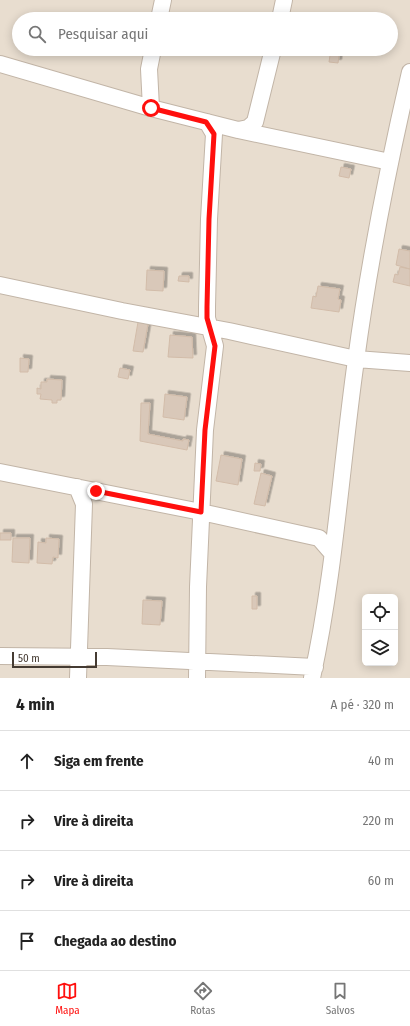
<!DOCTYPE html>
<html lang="pt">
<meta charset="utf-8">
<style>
body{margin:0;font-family:"Fira Sans Condensed",sans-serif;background:#f2f2f2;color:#222}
.controls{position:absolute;right:12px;bottom:12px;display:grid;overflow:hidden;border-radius:6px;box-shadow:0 2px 10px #0003}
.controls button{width:36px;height:36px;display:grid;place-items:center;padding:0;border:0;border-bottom:1px solid #e0e0e0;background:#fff;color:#222;font:20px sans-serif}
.scale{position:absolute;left:12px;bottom:10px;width:85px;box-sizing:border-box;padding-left:4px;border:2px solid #453b32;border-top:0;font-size:11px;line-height:14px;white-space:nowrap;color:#453b32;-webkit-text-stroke:3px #fff;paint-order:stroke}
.stop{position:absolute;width:12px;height:12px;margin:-9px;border:3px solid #ff0f0d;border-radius:50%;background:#fff}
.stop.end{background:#ff0f0d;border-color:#fff;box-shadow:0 1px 4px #0008}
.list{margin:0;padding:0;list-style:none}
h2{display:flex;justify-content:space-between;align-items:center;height:52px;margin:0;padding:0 16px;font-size:17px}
h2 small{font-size:13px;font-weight:400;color:#767676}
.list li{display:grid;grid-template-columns:26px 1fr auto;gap:12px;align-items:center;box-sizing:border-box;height:60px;padding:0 16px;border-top:1px solid #e0e0e0}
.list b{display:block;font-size:15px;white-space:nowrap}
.list em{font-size:13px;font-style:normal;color:#767676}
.icon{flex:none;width:22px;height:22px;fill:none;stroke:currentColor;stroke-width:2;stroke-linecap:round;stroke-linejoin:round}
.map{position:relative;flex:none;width:410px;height:678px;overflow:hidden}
.search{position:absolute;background:#fff;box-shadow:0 2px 10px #0003;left:12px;right:12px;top:12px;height:44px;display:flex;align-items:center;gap:10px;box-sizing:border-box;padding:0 14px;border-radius:22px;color:#767676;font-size:15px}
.sheet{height:292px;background:#fff}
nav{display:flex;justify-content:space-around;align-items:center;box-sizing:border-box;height:56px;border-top:1px solid #e0e0e0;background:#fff;font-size:11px;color:#767676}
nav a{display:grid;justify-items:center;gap:2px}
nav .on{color:#ff0f0d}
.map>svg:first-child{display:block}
</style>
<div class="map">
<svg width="410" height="678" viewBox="0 0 410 678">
<defs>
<filter id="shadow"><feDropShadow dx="3.5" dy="-3.5" stdDeviation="0" flood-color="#0004"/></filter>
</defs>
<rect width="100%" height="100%" fill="#f3ece2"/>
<path fill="#e8ddcf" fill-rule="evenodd" d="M 0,0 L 410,0 L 410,678 L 0,678 ZM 19,19 L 391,19 L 391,49 L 19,49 ZM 365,597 L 395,597 L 395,663 L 365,663 Z"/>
<path fill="#d9c8b9" stroke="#d2bca9" filter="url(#shadow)" d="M 331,49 L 340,49 L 338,63 L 329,62 Z
M 341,167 L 351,169 L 349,178 L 339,176 Z
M 399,249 L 410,251 L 410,269 L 396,265 Z
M 400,267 L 410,269 L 410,286 L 393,282 L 395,274 L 398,275 Z
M 147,270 L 164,271 L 163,291 L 146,290 Z
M 179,276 L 189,276 L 189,282 L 178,281 Z
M 318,286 L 340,289 L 338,299 L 341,300 L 339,312 L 311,308 L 313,296 L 316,297 Z
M 138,322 L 148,324 L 143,352 L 133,351 Z
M 170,335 L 192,337 L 193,358 L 168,357 Z
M 20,358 L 29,359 L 28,372 L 20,372 Z
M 120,368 L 130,370 L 128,379 L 118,377 Z
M 47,379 L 62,380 L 61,400 L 57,400 L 57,403 L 52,403 L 52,400 L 40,399 L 41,394 L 37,394 L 37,388 L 41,389 L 41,382 L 47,382 Z
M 165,394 L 187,397 L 184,420 L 163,417 Z
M 141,403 L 150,403 L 148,434 L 183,441 L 183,439 L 189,440 L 187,450 L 140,441 Z
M 221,455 L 242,459 L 238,485 L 216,481 Z
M 255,463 L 261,464 L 260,471 L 254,471 Z
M 261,473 L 272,476 L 265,506 L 254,504 Z
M 0,533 L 11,533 L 11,540 L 0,540 Z
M 13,538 L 30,538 L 29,563 L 12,562 Z
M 46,538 L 59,539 L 58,558 L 53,557 L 52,564 L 37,563 L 38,542 L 46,543 Z
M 252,596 L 257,596 L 257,609 L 252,609 Z
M 143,600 L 162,601 L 160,625 L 142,624 Z"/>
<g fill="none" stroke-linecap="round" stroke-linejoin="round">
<g stroke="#c2b5a7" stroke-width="18">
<path id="minor" d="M 159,19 L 163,0
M 280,19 L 284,0
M 0,64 L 151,108 L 238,130 L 390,162
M 151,108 L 149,69 L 153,49
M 238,130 L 248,128 L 255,122 L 273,49
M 0,285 L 122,311 L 229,331 L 356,359 L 410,363
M 0,472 L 201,512 L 319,538 L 332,553
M 77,487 L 84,504 L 78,678
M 0,656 L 107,657 L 315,667
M 197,678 L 198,587 L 205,430 L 215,346 L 207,318 L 207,307 L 209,219 L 214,134 L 207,122
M 312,678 C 335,573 341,466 356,360 C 369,263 388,167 410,72"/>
</g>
<use href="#minor" stroke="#fff" stroke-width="16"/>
</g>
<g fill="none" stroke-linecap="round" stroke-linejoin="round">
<path stroke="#ff0f0d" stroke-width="5" d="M 96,491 L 201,512 L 205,430 L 215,346 L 207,318 L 207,307 L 209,219 L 214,134 L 206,122 L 151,108"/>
</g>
</svg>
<div class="controls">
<button><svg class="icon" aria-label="locate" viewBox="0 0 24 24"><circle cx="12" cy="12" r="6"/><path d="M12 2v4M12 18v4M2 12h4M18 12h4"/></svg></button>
<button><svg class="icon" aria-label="layers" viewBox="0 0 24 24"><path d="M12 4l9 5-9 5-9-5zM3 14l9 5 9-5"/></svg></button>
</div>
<div class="scale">50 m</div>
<div class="stop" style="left:151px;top:108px"></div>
<div class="stop end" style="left:96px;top:491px"></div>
<div class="search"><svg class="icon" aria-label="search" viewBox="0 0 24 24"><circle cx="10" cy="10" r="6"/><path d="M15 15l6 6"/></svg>Pesquisar aqui</div>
</div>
<section class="sheet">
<h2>4 min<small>A pé · 320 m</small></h2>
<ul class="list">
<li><svg class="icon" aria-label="ahead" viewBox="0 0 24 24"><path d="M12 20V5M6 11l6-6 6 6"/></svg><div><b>Siga em frente</b></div><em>40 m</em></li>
<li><svg class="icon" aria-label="right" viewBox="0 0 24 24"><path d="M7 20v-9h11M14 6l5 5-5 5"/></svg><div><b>Vire à direita</b></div><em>220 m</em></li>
<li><svg class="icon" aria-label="right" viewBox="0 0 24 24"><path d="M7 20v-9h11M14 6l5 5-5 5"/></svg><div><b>Vire à direita</b></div><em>60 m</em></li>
<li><svg class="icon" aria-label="arrive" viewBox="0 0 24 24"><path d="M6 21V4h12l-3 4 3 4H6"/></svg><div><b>Chegada ao destino</b></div></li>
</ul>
</section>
<nav>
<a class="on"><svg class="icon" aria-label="map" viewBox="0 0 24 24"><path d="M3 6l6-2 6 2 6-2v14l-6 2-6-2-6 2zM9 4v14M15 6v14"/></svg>Mapa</a>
<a><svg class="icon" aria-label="directions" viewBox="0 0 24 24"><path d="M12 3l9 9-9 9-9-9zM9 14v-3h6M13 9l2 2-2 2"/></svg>Rotas</a>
<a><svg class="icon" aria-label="saved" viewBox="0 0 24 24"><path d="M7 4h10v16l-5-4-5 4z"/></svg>Salvos</a>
</nav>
